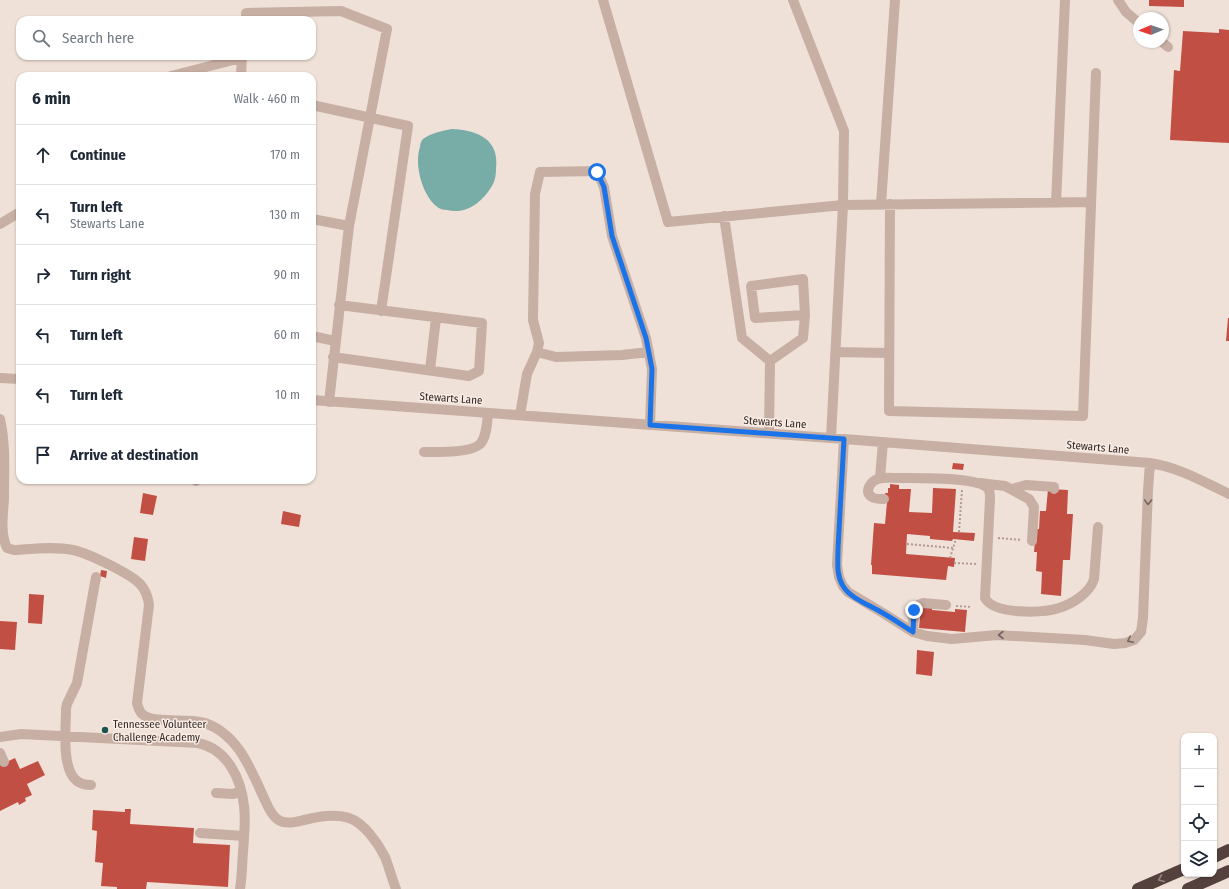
<!DOCTYPE html>
<meta charset="utf-8">
<style>
body{margin:0;font-family:"Fira Sans Condensed",sans-serif;background:#f2f2f3;color:#1f2937}
.controls{position:absolute;right:12px;bottom:12px;display:grid;overflow:hidden;border-radius:8px;box-shadow:0 1px 3px #0004}
.controls button{width:36px;height:36px;display:grid;place-items:center;padding:0;border:0;border-bottom:1px solid #e0e1e3;background:#fff;color:#1f2937;font:20px sans-serif}
.compass{position:absolute;left:1133px;top:12px;width:36px;height:36px;border-radius:50%;background:#fff;box-shadow:0 1px 3px #0004;rotate:268deg}
.stop{position:absolute;width:12px;height:12px;margin:-9px;border:3px solid #1a73e8;border-radius:50%;background:#fff}
.stop.end{background:#1a73e8;border-color:#fff;box-shadow:0 1px 4px #0008}
.list{margin:0;padding:0;list-style:none}
h2{display:flex;justify-content:space-between;align-items:center;height:52px;margin:0;padding:0 16px;font-size:17px}
h2 small{font-size:13px;font-weight:400;color:#747a83}
.list li{display:grid;grid-template-columns:26px 1fr auto;gap:12px;align-items:center;box-sizing:border-box;height:60px;padding:0 16px;border-top:1px solid #e0e1e3}
.list b{display:block;font-size:15px;white-space:nowrap}
.list p{margin:0;font-size:13px;white-space:nowrap;color:#747a83}
.list em{font-size:13px;font-style:normal;color:#747a83}
.icon{flex:none;width:22px;height:22px;fill:none;stroke:currentColor;stroke-width:2;stroke-linecap:round;stroke-linejoin:round}
.map{position:relative;flex:none;width:1229px;height:889px;overflow:hidden}
.search{position:absolute;background:#fff;box-shadow:0 1px 3px #0004;left:16px;top:16px;width:300px;height:44px;display:flex;align-items:center;gap:10px;box-sizing:border-box;padding:0 14px;border-radius:12px;color:#747a83;font-size:15px}
.panel{position:absolute;background:#fff;box-shadow:0 1px 3px #0004;left:16px;top:72px;width:300px;height:412px;border-radius:12px}
.map>svg:first-child{display:block}
</style>
<div class="map">
<svg width="1229" height="889" viewBox="0 0 1229 889">
<rect width="100%" height="100%" fill="#f0e1d8"/>
<path fill="#78aca6" d="M 452,129 C 477,130 500,139 496,169 C 496,175 495,181 492,186 C 482,202 467,215 447,210 C 443,210 440,209 436,206 C 422,194 414,164 420,147 C 420,144 421,141 423,139 C 431,133 442,131 452,129 Z"/>
<path fill="#c24f44" d="M 1149,0 L 1184,0 L 1184,7 L 1149,6 Z
M 1219,29 L 1229,30 L 1229,143 L 1170,140 L 1174,70 L 1180,71 L 1183,31 L 1219,33 Z
M 1228,318 L 1229,318 L 1229,341 L 1226,341 Z
M 953,463 L 964,464 L 963,470 L 952,469 Z
M 890,484 L 899,485 L 899,489 L 911,489 L 909,512 L 932,513 L 933,488 L 956,489 L 953,532 L 975,533 L 974,541 L 953,539 L 952,541 L 930,539 L 930,536 L 907,534 L 906,554 L 955,558 L 954,567 L 948,566 L 946,580 L 872,574 L 872,565 L 871,565 L 874,523 L 885,524 L 887,502 L 885,501 L 885,493 L 888,493 L 888,488 L 890,488 Z
M 1048,489 L 1068,490 L 1067,514 L 1073,514 L 1070,560 L 1063,560 L 1061,596 L 1041,594 L 1042,572 L 1036,571 L 1037,552 L 1034,552 L 1036,529 L 1039,529 L 1040,511 L 1046,511 Z
M 143,493 L 157,496 L 153,515 L 140,513 Z
M 283,511 L 301,515 L 299,527 L 281,524 Z
M 134,537 L 148,539 L 145,561 L 131,559 Z
M 101,570 L 107,571 L 106,578 L 100,576 Z
M 29,594 L 44,595 L 42,624 L 28,623 Z
M 921,607 L 932,607 L 932,610 L 955,612 L 955,609 L 967,610 L 965,632 L 919,628 Z
M 0,621 L 17,622 L 15,650 L 0,649 Z
M 917,650 L 934,652 L 932,676 L 916,674 Z
M 15,758 L 20,769 L 38,761 L 45,775 L 27,784 L 32,795 L 25,798 L 26,801 L 19,805 L 18,802 L 0,811 L 0,765 Z
M 125,809 L 131,809 L 130,824 L 194,828 L 193,843 L 230,845 L 228,887 L 147,882 L 146,889 L 117,889 L 117,887 L 101,886 L 103,863 L 95,862 L 97,831 L 92,830 L 93,810 L 125,812 Z"/>
<g fill="none" stroke-linecap="round" stroke-linejoin="round">
<path stroke="#b3998f" stroke-width="2" stroke-dasharray="2 2" stroke-linecap="butt" d="M 959,532 L 962,490
M 998,538 L 1022,540
M 907,544 L 953,548
M 950,558 L 956,539
M 954,563 L 977,564
M 956,606 L 972,607"/>
<path stroke="#c7afa4" stroke-width="10" d="M 603,0 L 668,222 L 843,205 L 1091,202
M 793,0 L 844,131 L 843,205 L 831,438
M 1118,0 L 1126,12 L 1139,23
M 246,20 L 246,13 L 341,11 L 387,29 L 349,226
M 1162,42 L 1168,47
M 171,76 L 241,58
M 241,76 L 242,56
M 312,105 L 408,126 L 381,311
M 1056,203 L 1065,0
M 881,204 L 895,0
M 890,204 L 889,411 L 1083,416 L 1096,73
M 724,216 L 742,338 L 770,361 L 769,433
M 312,219 L 349,226 L 329,402
M 0,224 L 20,212
M 312,336 L 335,341
M 537,352 L 556,357 L 622,355 L 649,352
M 836,352 L 889,353
M 333,357 L 469,376 L 479,371 L 482,323 L 339,305
M 770,361 L 803,338 L 805,315 L 755,318 L 751,286 L 803,279 L 805,315
M 430,370 L 436,318
M 0,378 L 20,379
M 312,400 L 844,439 L 1150,463 C 1178,467 1204,482 1229,494
M 520,415 L 527,374 L 537,352 L 539,343 L 533,320 L 535,194 L 540,172 L 597,171 L 604,187 L 612,236 L 646,338 L 652,369 L 650,425
M 0,419 C 6,446 4,472 4,499 C 3,515 0,533 7,548 L 14,550 C 33,549 54,546 73,550 C 87,553 132,574 141,585 C 146,591 148,597 149,605 L 137,703 C 138,707 139,711 142,714 C 155,725 188,717 205,723 C 237,734 250,767 263,796 C 267,804 270,814 277,819 C 285,825 295,822 304,820 C 317,817 335,813 349,818 C 364,823 378,843 385,857 C 389,867 392,879 396,889
M 844,439 L 837,565 L 839,577 L 843,586 L 848,592 L 883,613 L 913,632 L 927,636 L 952,639 L 997,635 L 1085,640 L 1114,644 L 1125,643 L 1134,640 L 1141,632 L 1143,618 L 1148,490 L 1150,463
M 424,452 C 436,452 474,453 481,443 C 487,435 487,423 488,413
M 880,478 L 883,442
M 196,481 L 196,480
M 980,483 L 1005,486 L 1029,499 L 1034,507 L 1032,541
M 1012,489 L 1026,485 L 1054,487 L 1054,489
M 884,499 C 880,499 874,499 872,497 C 863,492 871,481 878,479 C 884,477 891,478 897,478 C 915,478 970,477 985,486 C 990,489 990,493 990,499 L 985,598 C 994,615 1043,613 1059,608 C 1072,604 1090,593 1094,579 L 1098,527
M 913,632 L 914,609 C 916,605 919,604 923,603 L 946,605
M 0,737 L 21,734 L 198,743 C 227,749 241,778 244,806 C 246,821 244,837 243,852 C 242,864 242,877 240,889
M 0,753 L 4,762
M 91,785 C 86,785 81,784 77,781 C 61,769 66,728 66,709 L 67,704 L 77,683 L 96,577
M 216,793 L 233,794 L 241,791
M 200,833 L 244,836"/>
<path stroke="#54413d" stroke-width="12" d="M 1214,857 L 1229,850
M 1138,889 L 1184,869
M 1188,889 L 1229,871"/>
</g>
<defs><path id="oneway-chevron" d="M-2-3.5L2.5 0L-2 3.5" fill="none" stroke-width="1.6" stroke-linecap="round" stroke-linejoin="round"/></defs>
<g stroke="#76655f">
<use href="#oneway-chevron" transform="translate(1148 502) rotate(92)"/>
<use href="#oneway-chevron" transform="translate(1001 635) rotate(-180)"/>
<use href="#oneway-chevron" transform="translate(1130 640) rotate(154)"/>
</g>
<use stroke="#968580" href="#oneway-chevron" transform="translate(1161 879) rotate(157)"/>
<g fill="none" stroke-linecap="round" stroke-linejoin="round">
<path stroke="#1a73e8" stroke-width="5" d="M 597,172 L 604,187 L 612,236 L 646,338 L 652,369 L 650,425 L 844,439 L 838,549 C 838,562 836,575 843,586 C 850,598 869,605 881,612 C 892,618 902,625 913,632 L 914,610"/>
</g>
<circle fill="#1d534e" stroke="#f8ece4" stroke-width="1.5" cx="105" cy="730" r="4"/>
<g text-anchor="middle" stroke-width="3" stroke-linejoin="round" paint-order="stroke">
<g font-size="11" fill="#332826" stroke="#f8ece4">
<text transform="translate(451 398) rotate(4)" y="4">Stewarts Lane</text>
<text transform="translate(775 422) rotate(4)" y="4">Stewarts Lane</text>
<text transform="translate(1098 447) rotate(5)" y="4">Stewarts Lane</text>
</g>
<g font-size="11" fill="#332826" stroke="#f8ece4" text-anchor="start">
<text x="113" y="728">Tennessee Volunteer<tspan x="113" dy="13">Challenge Academy</tspan></text>
</g>
</g>
</svg>
<div class="controls">
<button>+</button>
<button>−</button>
<button><svg class="icon" aria-label="locate" viewBox="0 0 24 24"><circle cx="12" cy="12" r="6"/><path d="M12 2v4M12 18v4M2 12h4M18 12h4"/></svg></button>
<button><svg class="icon" aria-label="layers" viewBox="0 0 24 24"><path d="M12 4l9 5-9 5-9-5zM3 14l9 5 9-5"/></svg></button>
</div>
<svg class="compass" viewBox="-18 -18 36 36"><path d="M0-13l5 13h-10z" fill="#e53935"/><path d="M0 13l5-13h-10z" fill="#747a83"/></svg>
<div class="stop" style="left:597px;top:172px"></div>
<div class="stop end" style="left:914px;top:610px"></div>
<div class="search"><svg class="icon" aria-label="search" viewBox="0 0 24 24"><circle cx="10" cy="10" r="6"/><path d="M15 15l6 6"/></svg>Search here</div>
<section class="panel">
<h2>6 min<small>Walk · 460 m</small></h2>
<ul class="list">
<li><svg class="icon" aria-label="ahead" viewBox="0 0 24 24"><path d="M12 20V5M6 11l6-6 6 6"/></svg><div><b>Continue</b></div><em>170 m</em></li>
<li><svg class="icon" aria-label="left" viewBox="0 0 24 24"><path d="M17 20v-9H6M10 6l-5 5 5 5"/></svg><div><b>Turn left</b><p>Stewarts Lane</p></div><em>130 m</em></li>
<li><svg class="icon" aria-label="right" viewBox="0 0 24 24"><path d="M7 20v-9h11M14 6l5 5-5 5"/></svg><div><b>Turn right</b></div><em>90 m</em></li>
<li><svg class="icon" aria-label="left" viewBox="0 0 24 24"><path d="M17 20v-9H6M10 6l-5 5 5 5"/></svg><div><b>Turn left</b></div><em>60 m</em></li>
<li><svg class="icon" aria-label="left" viewBox="0 0 24 24"><path d="M17 20v-9H6M10 6l-5 5 5 5"/></svg><div><b>Turn left</b></div><em>10 m</em></li>
<li><svg class="icon" aria-label="arrive" viewBox="0 0 24 24"><path d="M6 21V4h12l-3 4 3 4H6"/></svg><div><b>Arrive at destination</b></div></li>
</ul>
</section>
</div>
